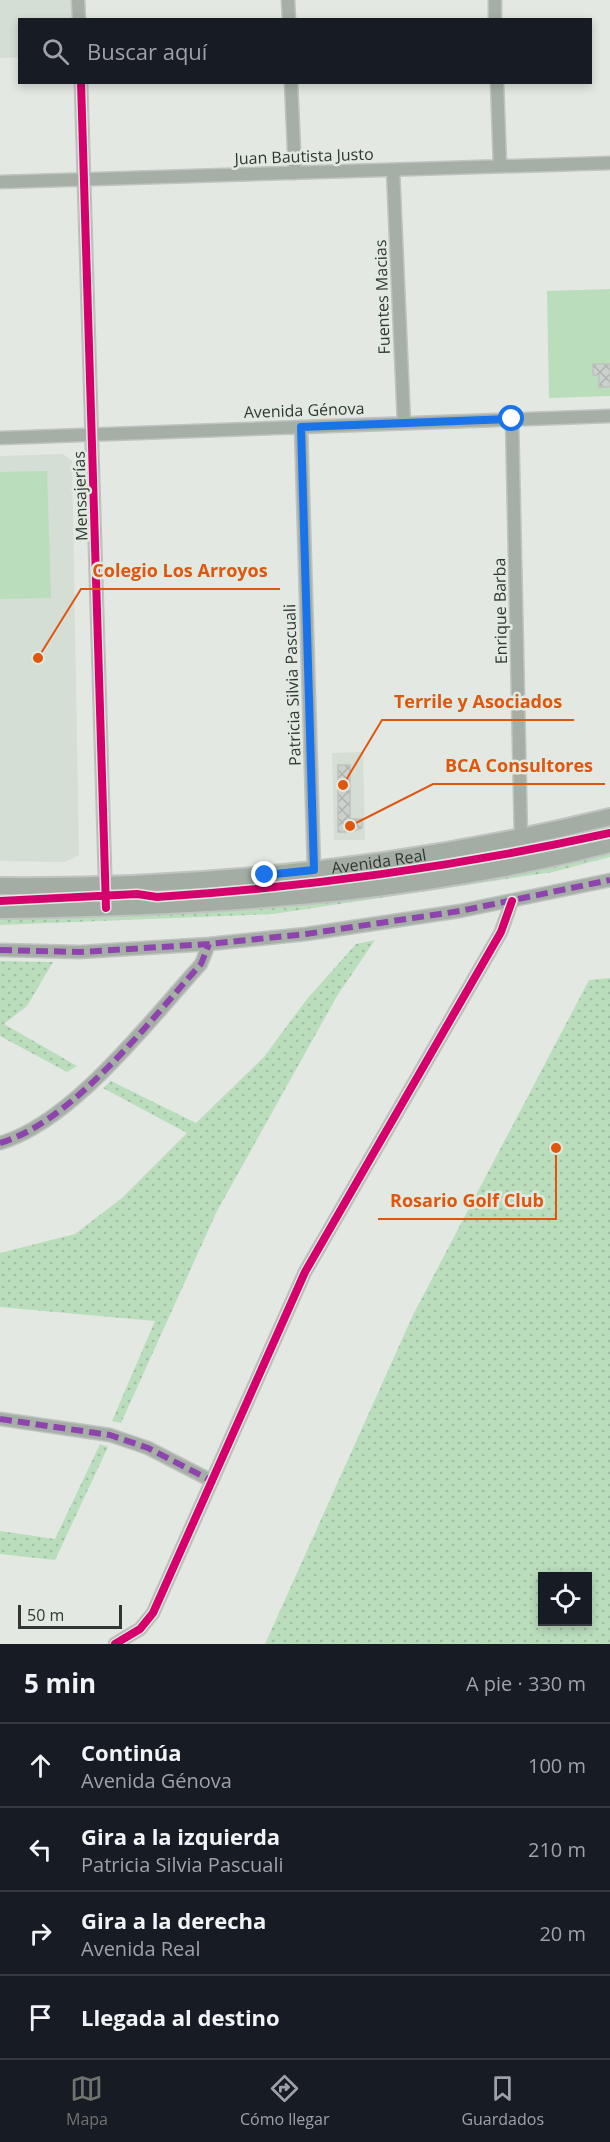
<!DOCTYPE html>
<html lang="es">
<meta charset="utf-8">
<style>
body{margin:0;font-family:"Open Sans",sans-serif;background:#242831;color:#f1f3f6}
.controls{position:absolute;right:18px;bottom:18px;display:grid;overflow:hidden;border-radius:0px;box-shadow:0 3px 9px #0003}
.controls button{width:54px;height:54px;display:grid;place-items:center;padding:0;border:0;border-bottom:2px solid #363941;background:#171b24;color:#f1f3f6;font:30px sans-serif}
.scale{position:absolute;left:18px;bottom:15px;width:104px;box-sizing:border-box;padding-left:6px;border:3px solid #323632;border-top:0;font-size:16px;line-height:21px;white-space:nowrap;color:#323632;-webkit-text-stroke:4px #e1eae1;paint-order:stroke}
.stop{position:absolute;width:18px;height:18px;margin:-14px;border:4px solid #1a73e8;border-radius:50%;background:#fff}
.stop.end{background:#1a73e8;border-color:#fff;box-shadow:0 2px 6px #0008}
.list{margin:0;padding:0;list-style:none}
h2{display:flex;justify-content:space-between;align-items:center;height:78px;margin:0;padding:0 24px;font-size:26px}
h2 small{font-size:20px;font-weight:400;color:#9ea1a6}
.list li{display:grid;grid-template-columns:39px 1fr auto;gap:18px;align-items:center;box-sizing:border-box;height:84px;padding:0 24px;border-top:2px solid #363941}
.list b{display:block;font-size:22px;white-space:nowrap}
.list p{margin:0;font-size:20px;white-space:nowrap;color:#9ea1a6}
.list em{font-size:20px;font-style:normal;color:#9ea1a6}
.icon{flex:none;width:33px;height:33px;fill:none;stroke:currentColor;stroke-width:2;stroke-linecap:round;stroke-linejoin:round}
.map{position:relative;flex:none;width:610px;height:1644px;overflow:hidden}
.search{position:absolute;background:#171b24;box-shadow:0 3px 9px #0003;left:18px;right:18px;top:18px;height:66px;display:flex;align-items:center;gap:15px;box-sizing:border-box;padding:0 21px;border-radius:0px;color:#9ea1a6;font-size:22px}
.sheet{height:414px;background:#171b24}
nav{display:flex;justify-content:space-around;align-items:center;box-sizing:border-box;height:84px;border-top:2px solid #363941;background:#171b24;font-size:16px;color:#9ea1a6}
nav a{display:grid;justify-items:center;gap:3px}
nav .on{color:#707470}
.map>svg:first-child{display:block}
</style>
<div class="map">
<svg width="610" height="1644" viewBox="0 0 610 1644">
<defs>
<pattern id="grass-dots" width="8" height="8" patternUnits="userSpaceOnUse" patternTransform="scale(1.5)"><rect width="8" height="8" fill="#baddbc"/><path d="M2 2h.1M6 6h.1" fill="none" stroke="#a0bea2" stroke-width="1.8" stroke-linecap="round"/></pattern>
<pattern id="building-cross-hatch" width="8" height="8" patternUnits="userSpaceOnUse" patternTransform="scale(1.5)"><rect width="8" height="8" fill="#cdd1cd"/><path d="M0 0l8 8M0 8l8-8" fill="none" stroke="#b0b4b0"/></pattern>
</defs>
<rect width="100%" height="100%" fill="#e3e8e3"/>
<path fill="#d4ded4" d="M 0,0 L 71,0 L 71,19 L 20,20 L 19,57 L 0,58 Z
M 63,454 L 72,461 L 79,855 L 65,862 L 0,861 L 0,456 Z
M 363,752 L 365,840 L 334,840 L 332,753 Z"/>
<path fill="url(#grass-dots)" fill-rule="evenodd" d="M 610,823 L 610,840 L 514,862 L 330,890 L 117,900 L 119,890 Z
M 610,844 L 610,857 L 553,872 L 273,914 L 0,925 L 0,910 L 302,895 Z
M 38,891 L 93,891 L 96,893 L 96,900 L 0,904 L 0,898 L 36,899 Z
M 375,940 L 337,996 L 217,1211 L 121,1423 L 112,1421 L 155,1321 L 0,1307 L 0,1253 L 75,1234 L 122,1198 L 187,1133 L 103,1088 L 111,1081 L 196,1123 L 264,1057 L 307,999 L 356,944 Z
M 0,961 L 53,962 L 27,1006 L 4,1024 L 77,1066 L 67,1072 L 0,1036 Z
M 610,978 L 610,1644 L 265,1644 L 413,1315 L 589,980 ZM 542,1576 L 588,1576 L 588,1622 L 542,1622 Z
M 100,1444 L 108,1447 L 55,1560 L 0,1554 L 0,1531 L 55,1539 Z"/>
<path fill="#baddbc" d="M 610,289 L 610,396 L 549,398 L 547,291 Z
M 47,471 L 51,598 L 0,599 L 0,472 Z"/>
<path fill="url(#building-cross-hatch)" stroke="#bec2be" stroke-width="1.5" d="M 593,364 L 610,364 L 610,387 L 599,387 L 599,375 L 593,375 Z
M 338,765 L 350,765 L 350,819 L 362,819 L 362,828 L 351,832 L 338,832 Z"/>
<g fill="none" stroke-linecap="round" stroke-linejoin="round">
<g stroke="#c0c4c0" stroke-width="15">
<path id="minor" d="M 78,0 L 79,20
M 288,0 L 289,20
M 495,0 L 495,20
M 81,82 L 106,908
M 291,82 L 295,173
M 497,82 L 500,166
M 393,170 L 404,423
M 0,182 L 610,163
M 512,419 L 521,839
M 301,427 L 314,870
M 0,438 L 610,416
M 0,950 L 80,952 L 209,944 L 306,934 L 460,911 L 610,880
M 0,1143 C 73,1122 150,1020 201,964 L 209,944
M 0,1419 L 110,1435 L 148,1448 L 212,1481
M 115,1644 L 140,1629 L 153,1613 L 305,1272 L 501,932 L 512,901"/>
</g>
<g stroke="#c0c4c0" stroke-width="20">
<g id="secondary">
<path id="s1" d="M 0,886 C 206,888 410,866 610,817"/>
<path d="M 0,910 C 204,907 412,896 610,844"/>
</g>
</g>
<use href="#minor" stroke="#a5afa6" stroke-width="12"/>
<use href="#secondary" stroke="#a3ada4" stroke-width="16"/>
<path stroke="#8e44ad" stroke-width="6" stroke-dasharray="12 6" stroke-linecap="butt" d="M 0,950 L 80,952 L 209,944 L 306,934 L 460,911 L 610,880
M 0,1143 C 73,1122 150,1020 201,964 L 209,944
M 0,1419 L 110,1435 L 148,1448 L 212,1481"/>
<g stroke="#e1eae1" stroke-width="11">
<path id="cycleway" d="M 81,82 L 106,908
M 0,901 L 137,894 L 157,897 C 310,887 460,866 610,833
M 115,1644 L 140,1629 L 153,1613 L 305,1272 L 501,932 L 512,901"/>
</g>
<use href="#cycleway" stroke="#d6006c" stroke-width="8"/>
</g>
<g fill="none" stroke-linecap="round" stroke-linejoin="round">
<path stroke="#1a73e8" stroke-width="8" d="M 265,875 L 314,870 L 301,427 L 512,419"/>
</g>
<g text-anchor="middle" stroke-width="5" stroke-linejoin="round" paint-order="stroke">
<g font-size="16" fill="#323632" stroke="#e1eae1">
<text transform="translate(304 156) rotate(-2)" y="6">Juan Bautista Justo</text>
<text transform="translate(382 297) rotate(-92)" y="6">Fuentes Macias</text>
<text transform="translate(304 410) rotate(-2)" y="6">Avenida Génova</text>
<text transform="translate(80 496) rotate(-92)" y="6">Mensajerías</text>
<text transform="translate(500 611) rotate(-91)" y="6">Enrique Barba</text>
<text transform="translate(292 685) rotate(-92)" y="6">Patricia Silvia Pascuali</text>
<text dy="6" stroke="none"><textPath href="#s1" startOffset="380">Avenida Real</textPath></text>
</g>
</g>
<path fill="none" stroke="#df570e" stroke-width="2" d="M38 658L81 589H280M343 785L382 720H574M350 826L433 784H605M556 1148L556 1219H378"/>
<g fill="#df570e" stroke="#e1eae1" stroke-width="2">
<circle cx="38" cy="658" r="6"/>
<circle cx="343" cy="785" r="6"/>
<circle cx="350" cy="826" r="6"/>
<circle cx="556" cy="1148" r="6"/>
</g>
<g font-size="18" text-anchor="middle" font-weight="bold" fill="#df570e" stroke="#e1eae1" stroke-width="5" stroke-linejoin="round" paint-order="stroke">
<text x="180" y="577">Colegio Los Arroyos</text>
<text x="478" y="708">Terrile y Asociados</text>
<text x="519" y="772">BCA Consultores</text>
<text x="467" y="1207">Rosario Golf Club</text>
</g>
</svg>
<div class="controls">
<button><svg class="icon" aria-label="locate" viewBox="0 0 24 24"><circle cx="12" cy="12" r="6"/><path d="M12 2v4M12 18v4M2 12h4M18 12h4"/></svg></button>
</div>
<div class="scale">50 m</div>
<div class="stop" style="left:512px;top:419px"></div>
<div class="stop end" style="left:265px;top:875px"></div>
<div class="search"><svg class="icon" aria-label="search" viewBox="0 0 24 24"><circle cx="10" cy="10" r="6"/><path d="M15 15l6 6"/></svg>Buscar aquí</div>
</div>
<section class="sheet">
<h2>5 min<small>A pie · 330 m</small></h2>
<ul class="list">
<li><svg class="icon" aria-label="ahead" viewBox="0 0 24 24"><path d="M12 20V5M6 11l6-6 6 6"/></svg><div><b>Continúa</b><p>Avenida Génova</p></div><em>100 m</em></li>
<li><svg class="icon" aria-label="left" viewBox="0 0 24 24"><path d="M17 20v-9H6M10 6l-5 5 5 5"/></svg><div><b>Gira a la izquierda</b><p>Patricia Silvia Pascuali</p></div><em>210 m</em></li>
<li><svg class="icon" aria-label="right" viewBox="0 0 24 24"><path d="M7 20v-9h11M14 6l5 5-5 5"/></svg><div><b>Gira a la derecha</b><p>Avenida Real</p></div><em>20 m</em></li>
<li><svg class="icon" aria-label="arrive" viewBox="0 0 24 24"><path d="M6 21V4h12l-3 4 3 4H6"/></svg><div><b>Llegada al destino</b></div></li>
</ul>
</section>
<nav>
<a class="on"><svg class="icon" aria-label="map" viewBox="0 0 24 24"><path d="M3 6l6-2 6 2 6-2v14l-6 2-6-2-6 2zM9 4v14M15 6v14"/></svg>Mapa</a>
<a><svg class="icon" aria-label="directions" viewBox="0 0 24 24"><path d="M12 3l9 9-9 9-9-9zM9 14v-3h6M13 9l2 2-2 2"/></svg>Cómo llegar</a>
<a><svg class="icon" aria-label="saved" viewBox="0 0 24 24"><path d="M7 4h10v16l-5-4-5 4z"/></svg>Guardados</a>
</nav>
